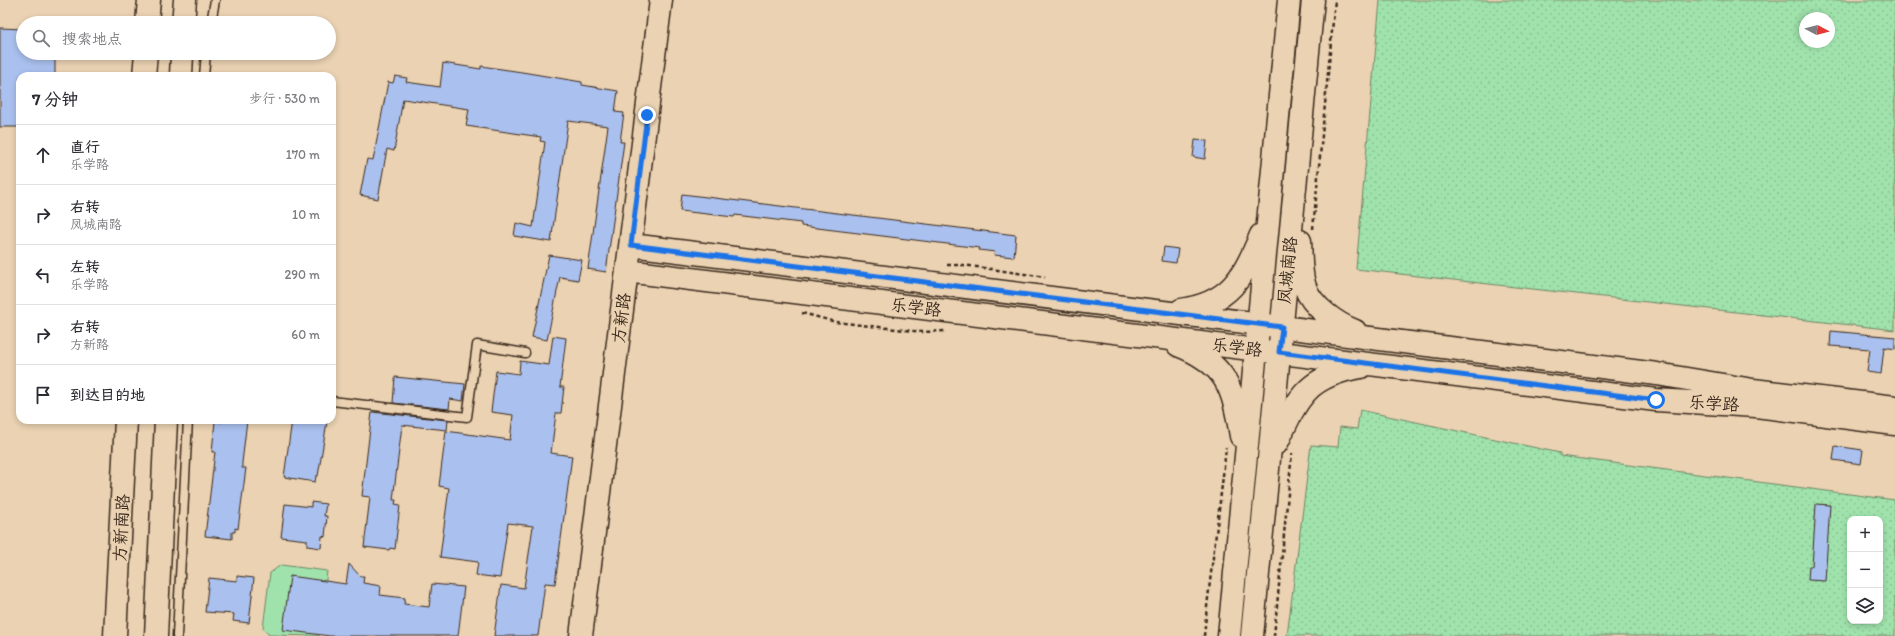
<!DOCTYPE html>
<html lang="zh">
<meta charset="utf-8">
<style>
body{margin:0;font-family:Itim,"LXGW WenKai TC",sans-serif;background:#f2f2f3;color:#2b2b33}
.controls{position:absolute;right:12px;bottom:12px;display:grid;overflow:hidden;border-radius:8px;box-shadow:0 2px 6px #0003}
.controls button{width:36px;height:36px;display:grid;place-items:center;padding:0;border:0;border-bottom:1px solid #e1e1e2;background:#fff;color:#2b2b33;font:20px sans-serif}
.compass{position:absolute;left:1799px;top:12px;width:36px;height:36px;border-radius:50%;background:#fff;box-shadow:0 2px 6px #0003;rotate:97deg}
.stop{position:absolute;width:12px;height:12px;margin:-9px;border:3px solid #1a73e8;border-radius:50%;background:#fff}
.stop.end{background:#1a73e8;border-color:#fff;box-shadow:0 1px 4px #0008}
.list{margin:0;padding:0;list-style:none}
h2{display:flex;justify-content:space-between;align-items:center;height:52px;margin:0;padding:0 16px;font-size:17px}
h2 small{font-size:13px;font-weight:400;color:#7c7c81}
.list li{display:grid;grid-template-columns:26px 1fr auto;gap:12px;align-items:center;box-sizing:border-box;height:60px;padding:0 16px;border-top:1px solid #e1e1e2}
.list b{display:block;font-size:15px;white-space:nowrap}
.list p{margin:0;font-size:13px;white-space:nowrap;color:#7c7c81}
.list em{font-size:13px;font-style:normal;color:#7c7c81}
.icon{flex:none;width:22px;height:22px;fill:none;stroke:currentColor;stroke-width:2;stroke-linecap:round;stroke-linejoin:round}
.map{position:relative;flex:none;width:1895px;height:636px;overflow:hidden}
.search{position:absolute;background:#fff;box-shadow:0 2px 6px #0003;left:16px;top:16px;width:320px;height:44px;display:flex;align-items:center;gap:10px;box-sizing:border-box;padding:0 14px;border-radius:22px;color:#7c7c81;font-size:15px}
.panel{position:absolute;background:#fff;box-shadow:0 2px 6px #0003;left:16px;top:72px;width:320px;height:352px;border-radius:12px}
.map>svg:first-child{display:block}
</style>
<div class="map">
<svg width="1895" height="636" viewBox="0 0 1895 636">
<defs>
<pattern id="grass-dots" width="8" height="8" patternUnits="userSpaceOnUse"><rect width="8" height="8" fill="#9fe2ac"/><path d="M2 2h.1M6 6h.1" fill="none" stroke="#8ac294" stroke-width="1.8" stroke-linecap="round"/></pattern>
</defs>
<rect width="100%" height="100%" fill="#ead2b2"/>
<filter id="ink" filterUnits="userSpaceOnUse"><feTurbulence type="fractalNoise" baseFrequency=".025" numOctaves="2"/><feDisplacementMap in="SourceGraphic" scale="8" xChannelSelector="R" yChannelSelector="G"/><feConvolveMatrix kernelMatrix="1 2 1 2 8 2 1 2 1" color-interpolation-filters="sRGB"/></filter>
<g filter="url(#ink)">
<path fill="url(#grass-dots)" stroke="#6d8665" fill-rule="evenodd" d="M 1380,0 L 1895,0 L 1895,330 L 1356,269 ZM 1805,18 L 1829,18 L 1829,42 L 1805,42 Z
M 1360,410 L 1560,453 L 1560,456 L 1895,500 L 1895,636 L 1287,636 L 1311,445 L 1338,447 L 1340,427 L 1357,429 ZM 1850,519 L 1880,519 L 1880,621 L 1850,621 Z"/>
<path fill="#9fe2ac" stroke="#6d8665" d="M 281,565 L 327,571 L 319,636 L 269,635 L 263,628 L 270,573 Z"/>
<path fill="#aac0ee" stroke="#3b2a1e" d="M 0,28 L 23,29 L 23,53 L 55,53 L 55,76 L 20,76 L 20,127 L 0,127 Z
M 443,63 L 481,69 L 481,66 L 522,72 L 582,82 L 582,85 L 618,91 L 615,112 L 624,113 L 620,142 L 624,142 L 606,272 L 588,269 L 608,126 L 568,121 L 551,242 L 514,236 L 516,223 L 533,227 L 545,142 L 540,141 L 541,137 L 466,126 L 469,109 L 403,99 L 394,151 L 387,149 L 378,199 L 360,195 L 367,159 L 373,160 L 388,82 L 393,83 L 395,76 L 407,78 L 406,82 L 440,87 Z
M 1195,140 L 1207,141 L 1205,159 L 1193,157 Z
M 682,194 L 1016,235 L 1014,257 L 994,255 L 995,252 L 979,250 L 980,248 L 801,226 L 801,223 L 735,215 L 734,217 L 680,211 Z
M 1164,247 L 1178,249 L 1176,263 L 1162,261 Z
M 549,255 L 582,260 L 578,280 L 560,277 L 547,340 L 532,337 Z
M 1831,331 L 1895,337 L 1895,349 L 1884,347 L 1881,374 L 1867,372 L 1870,349 L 1830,346 Z
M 553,336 L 566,338 L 560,387 L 564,387 L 561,413 L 556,413 L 551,453 L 572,456 L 555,584 L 545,583 L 538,636 L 494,636 L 501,585 L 524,588 L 533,526 L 508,523 L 500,578 L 476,575 L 478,562 L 440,557 L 449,488 L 439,486 L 446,431 L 510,440 L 513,415 L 491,412 L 496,371 L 519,374 L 520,361 L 549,365 Z
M 395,377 L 465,384 L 463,401 L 450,399 L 449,409 L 393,403 Z
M 372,412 L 448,420 L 447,430 L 402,425 L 393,500 L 396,500 L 395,504 L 400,505 L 395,549 L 390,548 L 389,550 L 364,547 L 370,497 L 362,496 Z
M 223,420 L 247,420 L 242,463 L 242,468 L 246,468 L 238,529 L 235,528 L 235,532 L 232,532 L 232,539 L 205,536 L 215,452 L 212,452 L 215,421 L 223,422 Z
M 292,420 L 323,420 L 327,422 L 318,476 L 316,476 L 315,482 L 284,477 Z
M 1835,446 L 1863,450 L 1861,464 L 1833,460 Z
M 311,502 L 326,504 L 324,516 L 327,516 L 325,537 L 322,536 L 321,548 L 307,546 L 307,540 L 281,537 L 285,504 L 311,507 Z
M 1816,504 L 1830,505 L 1825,581 L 1808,580 L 1809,566 L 1812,566 Z
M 349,564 L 360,576 L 364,576 L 363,583 L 381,586 L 380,595 L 405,598 L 404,604 L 429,607 L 432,584 L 464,587 L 458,636 L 330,636 L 283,630 L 290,576 L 346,584 Z
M 237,576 L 254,578 L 249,623 L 233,621 L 234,614 L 205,612 L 209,578 L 237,581 Z"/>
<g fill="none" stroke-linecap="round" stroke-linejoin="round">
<g stroke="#3b2a1e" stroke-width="11">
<path id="lane" d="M 211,23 L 215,0
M 204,76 L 206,53
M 332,401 L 467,417 L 477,345 L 525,353
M 177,636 L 188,420"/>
</g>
<g stroke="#3b2a1e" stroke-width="25">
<path id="secondary" d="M 147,23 L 149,0
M 183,23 L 185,0
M 144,76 L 146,53
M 181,76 L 182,53
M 1300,241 C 1301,255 1300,273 1305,287 C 1312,307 1337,324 1355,331
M 631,245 L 1657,374 L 1753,390 L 1895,407
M 627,271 L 1656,400 L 1756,406 L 1895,424
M 1181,310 C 1230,303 1243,278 1261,235
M 1178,345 C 1227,364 1233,388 1241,436
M 1277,443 C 1298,397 1307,376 1361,367
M 115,636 L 126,420
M 156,636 L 166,420
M 581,636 L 661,0
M 1229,636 L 1289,0
M 1252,636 L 1313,0"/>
</g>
<path stroke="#3b2a1e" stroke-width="2.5" stroke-dasharray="4 3" stroke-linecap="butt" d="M 1313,229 L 1335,0
M 947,265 L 963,265 L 1045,277
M 802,313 L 836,322 L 922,332 L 945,331
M 1204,636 C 1210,573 1220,510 1226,447
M 1274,636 L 1292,453"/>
<use href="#lane" stroke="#ead2b2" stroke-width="8"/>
<use href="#secondary" stroke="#ead2b2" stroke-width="22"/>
</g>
</g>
<g fill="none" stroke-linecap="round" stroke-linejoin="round" filter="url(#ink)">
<path stroke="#1a73e8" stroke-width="5" d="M 647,115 L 631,245 L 1282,327 L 1279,352 L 1656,400"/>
</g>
<g text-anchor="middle" stroke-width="3.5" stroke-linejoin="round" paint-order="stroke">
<g font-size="17" fill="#3b2a1e" stroke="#ead2b2">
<text transform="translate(1287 270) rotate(-84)" y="6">凤城南路</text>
<text transform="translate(916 307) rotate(7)" y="6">乐学路</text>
<text transform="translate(621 318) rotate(-83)" y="6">方新路</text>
<text transform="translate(1237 347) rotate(7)" y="6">乐学路</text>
<text transform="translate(1714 403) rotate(4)" y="6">乐学路</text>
<text transform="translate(121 528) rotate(-87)" y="6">方新南路</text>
</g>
</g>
</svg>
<div class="controls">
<button>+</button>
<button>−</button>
<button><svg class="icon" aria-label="layers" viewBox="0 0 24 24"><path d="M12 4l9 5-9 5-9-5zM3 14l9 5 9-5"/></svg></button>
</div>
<svg class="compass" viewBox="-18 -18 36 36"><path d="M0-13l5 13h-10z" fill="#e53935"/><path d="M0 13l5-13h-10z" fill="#7c7c81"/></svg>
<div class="stop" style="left:1656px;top:400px"></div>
<div class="stop end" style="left:647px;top:115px"></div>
<div class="search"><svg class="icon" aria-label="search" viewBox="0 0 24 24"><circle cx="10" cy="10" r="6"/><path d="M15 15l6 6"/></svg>搜索地点</div>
<section class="panel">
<h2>7 分钟<small>步行 · 530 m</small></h2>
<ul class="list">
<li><svg class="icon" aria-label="ahead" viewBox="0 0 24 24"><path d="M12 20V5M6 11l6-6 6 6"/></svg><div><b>直行</b><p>乐学路</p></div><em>170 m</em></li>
<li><svg class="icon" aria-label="right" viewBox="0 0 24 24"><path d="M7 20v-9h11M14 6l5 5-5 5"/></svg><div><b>右转</b><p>凤城南路</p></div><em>10 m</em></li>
<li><svg class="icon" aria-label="left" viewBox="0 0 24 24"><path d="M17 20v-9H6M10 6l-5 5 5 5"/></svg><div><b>左转</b><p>乐学路</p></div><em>290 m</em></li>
<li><svg class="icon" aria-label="right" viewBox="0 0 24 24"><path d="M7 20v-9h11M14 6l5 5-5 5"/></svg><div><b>右转</b><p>方新路</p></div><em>60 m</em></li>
<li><svg class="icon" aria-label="arrive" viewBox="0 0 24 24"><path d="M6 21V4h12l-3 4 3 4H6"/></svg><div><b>到达目的地</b></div></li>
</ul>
</section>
</div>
